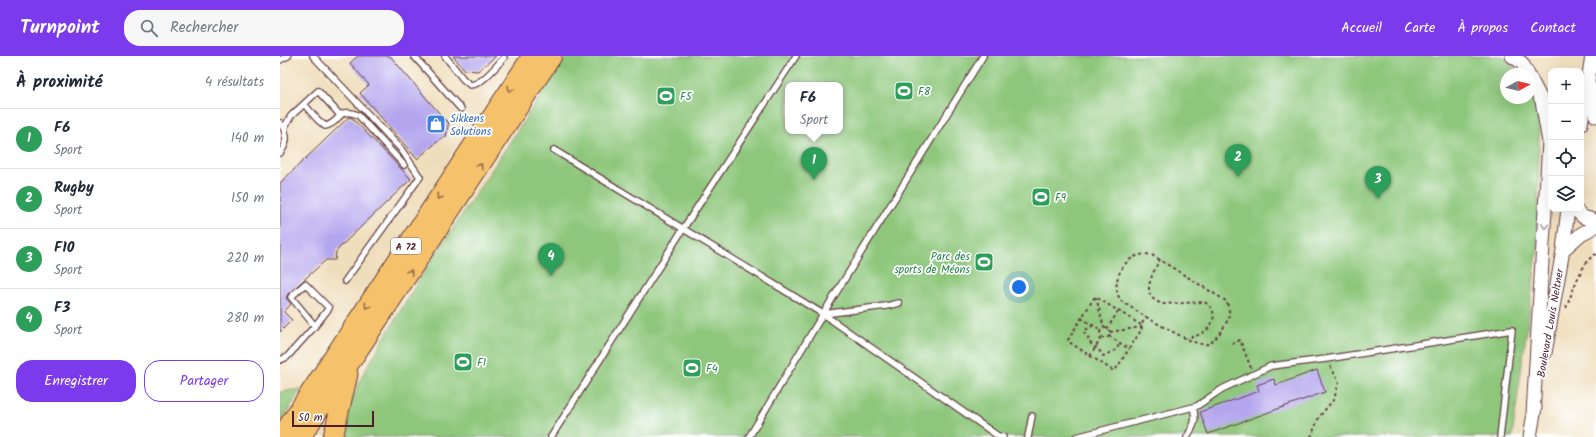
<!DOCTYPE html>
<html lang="fr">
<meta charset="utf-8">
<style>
body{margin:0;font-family:Kalam,sans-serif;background:#f6f6f7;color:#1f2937}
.controls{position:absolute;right:12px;top:12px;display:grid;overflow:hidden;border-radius:8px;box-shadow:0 4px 16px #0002}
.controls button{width:36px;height:36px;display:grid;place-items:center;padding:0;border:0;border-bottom:1px solid #e0e1e3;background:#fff;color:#1f2937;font:20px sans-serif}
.compass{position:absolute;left:1220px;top:12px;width:36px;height:36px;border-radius:50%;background:#fff;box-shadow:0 4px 16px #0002;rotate:82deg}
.scale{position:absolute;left:12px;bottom:10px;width:82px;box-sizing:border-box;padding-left:4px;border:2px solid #4a1f2b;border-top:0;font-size:11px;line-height:14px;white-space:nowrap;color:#4a1f2b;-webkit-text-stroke:3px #fff;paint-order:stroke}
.you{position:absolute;left:739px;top:231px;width:14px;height:14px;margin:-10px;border:3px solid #fff;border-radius:50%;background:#1a73e8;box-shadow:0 0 0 6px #1a73e833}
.badge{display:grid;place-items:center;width:26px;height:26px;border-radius:50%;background:#7c3aed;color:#fff;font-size:13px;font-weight:700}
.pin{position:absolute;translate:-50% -33px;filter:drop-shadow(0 1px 2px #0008)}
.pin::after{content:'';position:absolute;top:21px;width:14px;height:12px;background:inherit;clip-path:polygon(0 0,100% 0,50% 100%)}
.popup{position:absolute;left:505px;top:26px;width:58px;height:52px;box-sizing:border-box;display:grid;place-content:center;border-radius:8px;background:#fff;filter:drop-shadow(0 1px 3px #0005);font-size:13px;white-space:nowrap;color:#747a83}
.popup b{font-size:15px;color:#1f2937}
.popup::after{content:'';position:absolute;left:50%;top:100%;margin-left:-8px;border:8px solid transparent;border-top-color:#fff}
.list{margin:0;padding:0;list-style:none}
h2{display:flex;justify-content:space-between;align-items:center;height:52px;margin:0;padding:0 16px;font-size:17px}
h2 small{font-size:13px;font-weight:400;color:#747a83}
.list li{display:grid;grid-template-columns:26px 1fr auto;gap:12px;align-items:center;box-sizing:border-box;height:60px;padding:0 16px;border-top:1px solid #e0e1e3}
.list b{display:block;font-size:15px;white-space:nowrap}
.list p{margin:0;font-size:13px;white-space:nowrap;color:#747a83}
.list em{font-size:13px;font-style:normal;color:#747a83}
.actions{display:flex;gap:8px;padding:12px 16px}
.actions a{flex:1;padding:9px 0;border:1px solid #7c3aed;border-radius:16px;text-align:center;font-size:14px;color:#7c3aed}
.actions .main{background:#7c3aed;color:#fff}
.icon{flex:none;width:22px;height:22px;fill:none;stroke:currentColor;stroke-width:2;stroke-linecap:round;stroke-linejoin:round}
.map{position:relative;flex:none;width:1316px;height:381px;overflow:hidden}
header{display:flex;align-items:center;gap:24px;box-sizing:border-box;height:56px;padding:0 20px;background:#7c3aed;color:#fff}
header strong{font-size:19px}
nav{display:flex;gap:22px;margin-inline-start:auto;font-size:14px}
.search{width:280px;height:36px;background:#f6f6f7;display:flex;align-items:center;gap:10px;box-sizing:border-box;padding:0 14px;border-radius:16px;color:#747a83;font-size:15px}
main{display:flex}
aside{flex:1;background:#fff}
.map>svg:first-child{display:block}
</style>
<header>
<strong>Turnpoint</strong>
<div class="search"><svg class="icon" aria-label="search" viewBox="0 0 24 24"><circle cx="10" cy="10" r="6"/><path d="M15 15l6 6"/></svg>Rechercher</div>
<nav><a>Accueil</a><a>Carte</a><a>À propos</a><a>Contact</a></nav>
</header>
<main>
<aside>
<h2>À proximité<small>4 résultats</small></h2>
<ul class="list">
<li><span class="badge" style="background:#2e9e5b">1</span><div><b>F6</b><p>Sport</p></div><em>140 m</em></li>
<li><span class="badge" style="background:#2e9e5b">2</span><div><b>Rugby</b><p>Sport</p></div><em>150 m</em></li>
<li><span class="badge" style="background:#2e9e5b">3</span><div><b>F10</b><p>Sport</p></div><em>220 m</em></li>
<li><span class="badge" style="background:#2e9e5b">4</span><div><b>F3</b><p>Sport</p></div><em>280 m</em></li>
</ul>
<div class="actions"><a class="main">Enregistrer</a><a>Partager</a></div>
</aside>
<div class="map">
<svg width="1316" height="381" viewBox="0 0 1316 381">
<rect width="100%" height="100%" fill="#fff"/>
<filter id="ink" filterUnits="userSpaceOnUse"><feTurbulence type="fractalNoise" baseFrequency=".025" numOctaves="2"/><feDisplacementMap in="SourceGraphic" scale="8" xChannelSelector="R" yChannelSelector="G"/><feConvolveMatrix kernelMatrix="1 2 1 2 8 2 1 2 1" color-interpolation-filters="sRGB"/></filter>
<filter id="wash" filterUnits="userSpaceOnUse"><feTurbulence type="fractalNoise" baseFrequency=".012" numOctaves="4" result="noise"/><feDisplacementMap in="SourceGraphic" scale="16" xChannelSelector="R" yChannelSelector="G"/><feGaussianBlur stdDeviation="0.9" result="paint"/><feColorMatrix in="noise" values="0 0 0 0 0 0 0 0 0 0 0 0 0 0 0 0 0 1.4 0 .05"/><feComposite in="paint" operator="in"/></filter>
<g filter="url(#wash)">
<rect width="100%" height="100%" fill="#efdebc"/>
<path fill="#8ec77b" stroke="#6c7353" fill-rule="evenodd" d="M 287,0 L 1223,0 L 1239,18 L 1226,18 L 1226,42 L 1250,42 L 1250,34 L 1253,39 L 1259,64 L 1258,190 L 1232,381 L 63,381 L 65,362 L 82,320 L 105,281 L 140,222 ZM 508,29 L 560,29 L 560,75 L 508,75 Z
M 21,333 L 0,368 L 0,336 Z"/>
<g id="blocks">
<path fill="#b4a6ee" d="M 78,0 L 110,0 L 166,65 L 169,65 L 166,81 L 163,81 L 137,103 L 80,37 L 89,29 L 70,7 Z
M 173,0 L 216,0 L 198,15 L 185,14 Z
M 69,61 L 72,62 L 131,123 L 61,190 L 56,196 L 55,204 L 46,204 L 8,238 L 6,242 L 11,248 L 4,256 L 12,264 L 0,276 L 0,127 Z
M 1037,314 L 1045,336 L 928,378 L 920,356 L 979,335 L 977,329 L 994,323 L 996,329 Z"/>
</g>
</g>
<g filter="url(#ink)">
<use href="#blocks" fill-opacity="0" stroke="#633c41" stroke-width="1"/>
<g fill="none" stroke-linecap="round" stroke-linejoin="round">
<g stroke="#633c41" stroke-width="8">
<path id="service" d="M 33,0 L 121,93 L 140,121 L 65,225
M 134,0 L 181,53
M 165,0 L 183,23 L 190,29 C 203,28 215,11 224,2
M 0,4 L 8,0
M 24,48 L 37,63 L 45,70 C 61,68 56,50 78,59 L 124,109
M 0,67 C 8,77 8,87 0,97
M 4,72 L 11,60 L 38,35 L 60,59
M 274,94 L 543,258 L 718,380 L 723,381
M 543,258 L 703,0
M 0,304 L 7,301 L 35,270 L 11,241 L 25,228 L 49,252 L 35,270
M 271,381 L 403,173 L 516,0
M 469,381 L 543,258 L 606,250 L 619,247
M 748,381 L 752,360
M 796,381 L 917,350 L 942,333 L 991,310 L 1046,303 L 1232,274 L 1220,381
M 907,381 C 914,369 917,365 913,351"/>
</g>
<g stroke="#633c41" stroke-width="15">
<path id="tertiary" d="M 1232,0 L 1242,7 L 1248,18
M 1250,22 L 1262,45 L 1269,86 L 1253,358
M 1309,29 L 1315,49 L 1316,60
M 1301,68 L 1312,0
M 1295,153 L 1303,161 L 1316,165
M 1283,194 L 1301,178 L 1316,170
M 1265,297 L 1283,194 L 1288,153
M 1250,381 L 1255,351"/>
</g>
<g stroke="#633c41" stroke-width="21">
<path id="motorway" d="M 1,381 L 252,0
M 21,381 L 272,0
M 53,381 L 68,318"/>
</g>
<path stroke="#633c41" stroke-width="2" stroke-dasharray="3 3" stroke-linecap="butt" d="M 866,198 L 872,199 L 946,245 C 948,250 951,257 948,263 C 946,269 935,285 930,287 C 924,290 917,287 911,285 C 891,275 871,265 852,252 C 848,249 842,247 840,243 C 835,236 836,223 840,216 C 845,205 854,199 866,198 Z
M 880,203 C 872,219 858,242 884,248 L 924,246 C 939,253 935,270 922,277 C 917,280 912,281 907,282
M 816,241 L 824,272
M 1286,252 C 1292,238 1302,204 1316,198
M 801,262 L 821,274
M 813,269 L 810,272 L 805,274 L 804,277 L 808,282 L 811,288 L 819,294 L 823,300 L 836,294 L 840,287
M 861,269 L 816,241 L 814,242 L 788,284 L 789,286 L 832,314 L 836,313 L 862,273 L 861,269 L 866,261
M820 277a5 5 0 1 1 10 0a5 5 0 1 1-10 0Z
M 827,273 L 839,254
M 830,276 L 862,271
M 829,280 L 849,293
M 952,288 L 960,284 L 971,312
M 810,300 L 822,281
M 1031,381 L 1039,361 L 1054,343 L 1059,326 L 1050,310"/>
<use href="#service" stroke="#fff" stroke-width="5.5"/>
<use href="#tertiary" stroke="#fff" stroke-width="13"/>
<use href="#motorway" stroke="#f5c16b" stroke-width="19"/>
</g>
<defs><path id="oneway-chevron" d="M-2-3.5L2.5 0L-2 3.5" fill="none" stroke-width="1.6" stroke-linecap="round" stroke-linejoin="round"/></defs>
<g stroke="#976848">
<use href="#oneway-chevron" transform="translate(230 33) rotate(123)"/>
<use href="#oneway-chevron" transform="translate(200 110) rotate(-57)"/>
<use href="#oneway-chevron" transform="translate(159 141) rotate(123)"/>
<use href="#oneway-chevron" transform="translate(130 216) rotate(-57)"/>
<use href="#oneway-chevron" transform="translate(87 250) rotate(124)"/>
</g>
<use stroke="#ae9aa0" href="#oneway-chevron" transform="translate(1265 170) rotate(93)"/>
</g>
<defs>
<g id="stadium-square" transform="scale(1)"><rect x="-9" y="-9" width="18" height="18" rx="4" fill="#2e9e5b" stroke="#fff"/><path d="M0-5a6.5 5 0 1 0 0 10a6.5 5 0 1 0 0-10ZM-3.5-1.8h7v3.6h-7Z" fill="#fff"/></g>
<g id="shop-square" transform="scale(1)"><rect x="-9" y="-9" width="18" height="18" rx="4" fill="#3f7fe0" stroke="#fff"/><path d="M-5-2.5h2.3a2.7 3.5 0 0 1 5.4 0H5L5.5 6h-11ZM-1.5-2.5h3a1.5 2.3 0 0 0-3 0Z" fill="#fff"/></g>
</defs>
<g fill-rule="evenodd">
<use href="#stadium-square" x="624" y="35"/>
<use href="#stadium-square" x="386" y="40"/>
<use href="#shop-square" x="156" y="68"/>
<use href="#stadium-square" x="761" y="141"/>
<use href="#stadium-square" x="704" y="206"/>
<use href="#stadium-square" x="183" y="306"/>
<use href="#stadium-square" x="412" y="312"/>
</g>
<g text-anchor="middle" stroke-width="3.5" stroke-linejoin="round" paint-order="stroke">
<rect fill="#fff" stroke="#80626b" stroke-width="1" x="111" y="182" width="30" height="16" rx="3"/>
<g font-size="10" font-weight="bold" fill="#4a1f2b">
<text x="126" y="194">A 72</text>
</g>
<g font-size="11" fill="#27864d" stroke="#fff" text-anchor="start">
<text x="638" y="39">F8</text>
<text x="400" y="44">F5</text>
<text x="775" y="145">F9</text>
<text x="690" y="204" text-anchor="end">Parc des<tspan x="690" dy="13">sports de Méons</tspan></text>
<text x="197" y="310">F1</text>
<text x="426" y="316">F4</text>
</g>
<g font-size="11" fill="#366cbe" stroke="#fff" text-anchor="start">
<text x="170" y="66">Sikkens<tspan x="170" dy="13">Solutions</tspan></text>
</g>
<g font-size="11" fill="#4a1f2b" stroke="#fff">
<text transform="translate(1270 267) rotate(-80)" y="4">Boulevard Louis Neltner</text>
</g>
</g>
</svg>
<div class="controls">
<button>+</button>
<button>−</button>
<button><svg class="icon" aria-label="locate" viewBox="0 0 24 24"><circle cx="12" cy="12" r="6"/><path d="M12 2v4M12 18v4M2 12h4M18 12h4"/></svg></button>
<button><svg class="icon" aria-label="layers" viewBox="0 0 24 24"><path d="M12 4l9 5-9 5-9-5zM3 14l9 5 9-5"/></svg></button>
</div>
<svg class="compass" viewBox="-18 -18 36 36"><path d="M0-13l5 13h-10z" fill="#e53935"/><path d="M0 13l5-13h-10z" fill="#747a83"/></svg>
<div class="scale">50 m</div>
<div class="you"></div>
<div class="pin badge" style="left:534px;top:124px;background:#2e9e5b">1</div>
<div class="popup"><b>F6</b>Sport</div>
<div class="pin badge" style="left:958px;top:121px;background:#2e9e5b">2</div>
<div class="pin badge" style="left:1098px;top:143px;background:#2e9e5b">3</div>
<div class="pin badge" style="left:271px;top:220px;background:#2e9e5b">4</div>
</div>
</main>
